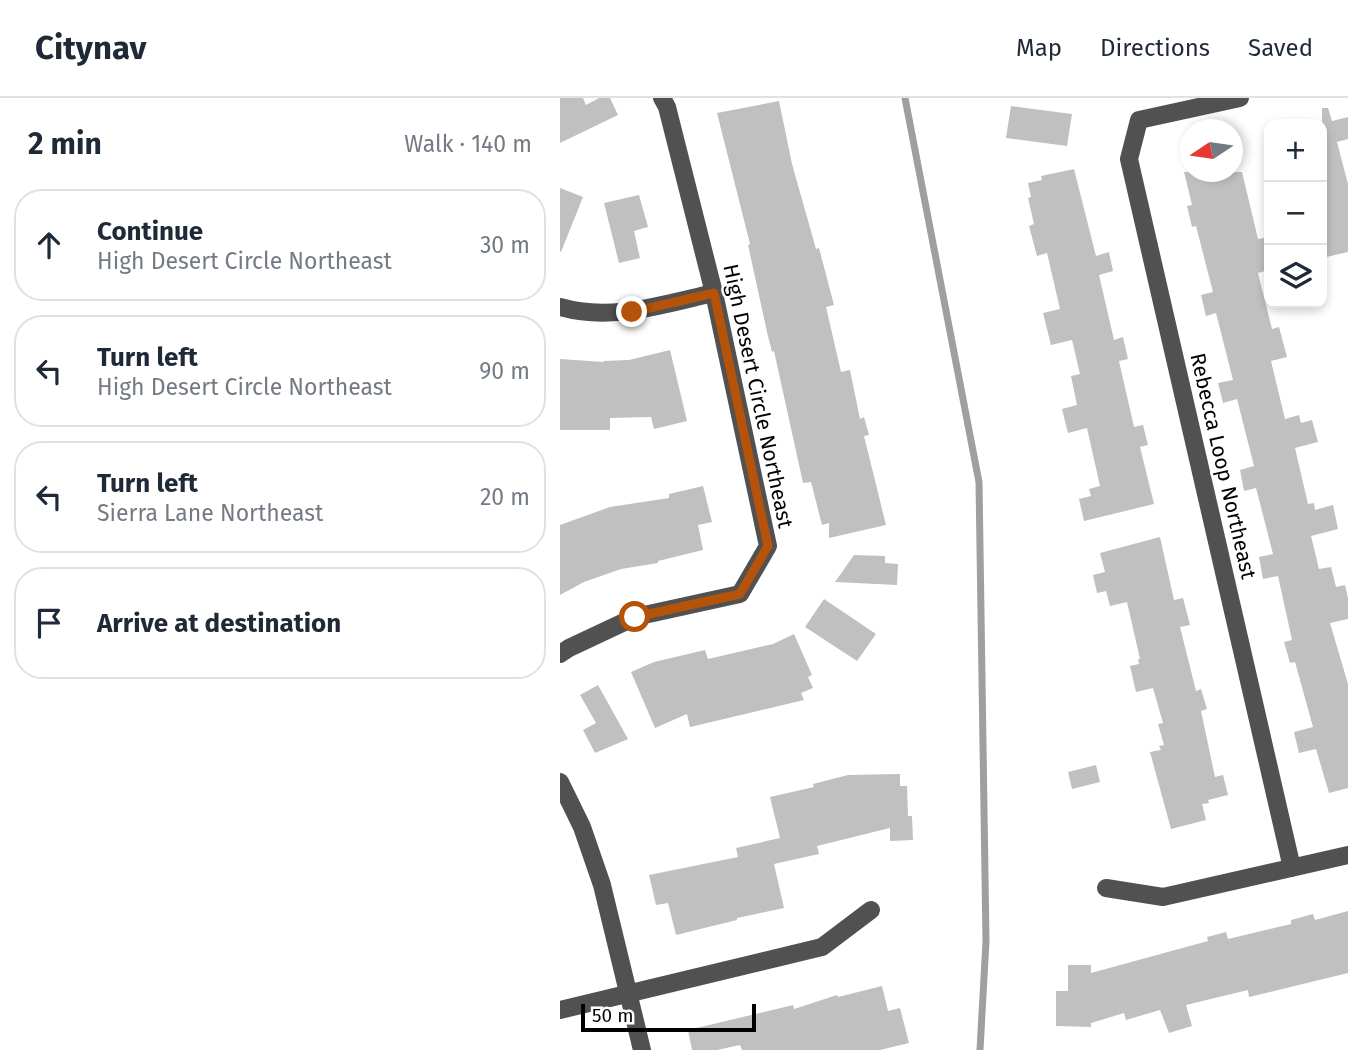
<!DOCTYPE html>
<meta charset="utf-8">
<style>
body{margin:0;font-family:"Fira Sans",sans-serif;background:#f6f6f7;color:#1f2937}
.controls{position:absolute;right:21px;top:21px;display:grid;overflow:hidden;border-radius:14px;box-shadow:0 4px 10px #0003}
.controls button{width:63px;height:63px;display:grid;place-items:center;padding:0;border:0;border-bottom:2px solid #e0e1e3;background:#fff;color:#1f2937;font:35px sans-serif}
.compass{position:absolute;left:620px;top:21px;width:63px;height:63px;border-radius:50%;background:#fff;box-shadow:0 4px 10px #0003;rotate:257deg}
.scale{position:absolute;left:21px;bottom:18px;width:175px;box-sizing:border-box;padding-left:7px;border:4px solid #000;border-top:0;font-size:19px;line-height:24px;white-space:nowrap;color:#000;-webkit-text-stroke:5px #fff;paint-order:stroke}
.stop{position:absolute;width:21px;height:21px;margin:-16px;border:5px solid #b45309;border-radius:50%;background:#fff}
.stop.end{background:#b45309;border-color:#fff;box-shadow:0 2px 7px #0008}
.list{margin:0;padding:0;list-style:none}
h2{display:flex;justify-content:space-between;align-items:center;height:91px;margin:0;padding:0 28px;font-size:30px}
h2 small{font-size:23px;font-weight:400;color:#747a83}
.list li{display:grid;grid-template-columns:46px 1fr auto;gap:21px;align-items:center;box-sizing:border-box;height:112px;margin:0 14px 14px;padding:0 14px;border:2px solid #e0e1e3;border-radius:28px}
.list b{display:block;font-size:26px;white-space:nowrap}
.list p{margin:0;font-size:23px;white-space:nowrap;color:#747a83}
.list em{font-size:23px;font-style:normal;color:#747a83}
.icon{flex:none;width:38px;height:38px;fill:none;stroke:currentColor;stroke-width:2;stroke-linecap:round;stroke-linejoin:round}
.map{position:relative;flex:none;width:788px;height:952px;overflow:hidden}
header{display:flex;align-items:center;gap:42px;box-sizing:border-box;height:98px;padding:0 35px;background:#fff;border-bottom:2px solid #e0e1e3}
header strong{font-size:33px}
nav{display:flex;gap:38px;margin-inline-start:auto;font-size:24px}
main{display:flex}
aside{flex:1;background:#fff}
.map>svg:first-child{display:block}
</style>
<header>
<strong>Citynav</strong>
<nav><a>Map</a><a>Directions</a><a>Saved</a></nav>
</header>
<main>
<aside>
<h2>2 min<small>Walk · 140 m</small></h2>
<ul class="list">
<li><svg class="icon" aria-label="ahead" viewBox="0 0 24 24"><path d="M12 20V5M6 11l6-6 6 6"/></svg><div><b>Continue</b><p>High Desert Circle Northeast</p></div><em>30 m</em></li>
<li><svg class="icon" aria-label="left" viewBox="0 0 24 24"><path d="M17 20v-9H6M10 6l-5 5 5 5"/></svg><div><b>Turn left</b><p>High Desert Circle Northeast</p></div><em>90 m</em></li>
<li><svg class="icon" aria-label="left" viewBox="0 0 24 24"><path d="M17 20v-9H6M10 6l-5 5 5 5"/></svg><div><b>Turn left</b><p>Sierra Lane Northeast</p></div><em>20 m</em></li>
<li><svg class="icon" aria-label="arrive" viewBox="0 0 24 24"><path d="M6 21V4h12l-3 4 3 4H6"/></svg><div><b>Arrive at destination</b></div></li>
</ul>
</aside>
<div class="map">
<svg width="788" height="952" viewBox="0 0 788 952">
<rect width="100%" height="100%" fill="#fff"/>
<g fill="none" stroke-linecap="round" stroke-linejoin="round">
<path stroke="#9f9f9f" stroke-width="7" d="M 345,0 L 419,384 L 426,843 L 420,952"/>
</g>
<path fill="#c0c0c0" d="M 0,0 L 23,0 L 26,7 L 39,0 L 50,0 L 58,17 L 0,45 Z
M 219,3 L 232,66 L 256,151 L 259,150 L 274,207 L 266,209 L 281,274 L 290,272 L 300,321 L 304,319 L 309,337 L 304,338 L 326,427 L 269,440 L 269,425 L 262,427 L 251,384 L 243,385 L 214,253 L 212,254 L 207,234 L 188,147 L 190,146 L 157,15 Z
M 451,8 L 512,16 L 507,48 L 446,40 Z
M 762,10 L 768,10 L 772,23 L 788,19 L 788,41 L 777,44 L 788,86 L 788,154 L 762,160 Z
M 514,71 L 536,158 L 549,154 L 553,173 L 539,177 L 554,242 L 563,239 L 568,261 L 559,263 L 574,329 L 583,327 L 588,347 L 580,349 L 594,406 L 524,423 L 519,401 L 531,398 L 529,391 L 540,388 L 527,330 L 508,335 L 502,311 L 517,307 L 511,278 L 520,276 L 512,242 L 491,247 L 483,215 L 500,211 L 487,155 L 477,158 L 469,128 L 474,126 L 468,100 L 471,99 L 468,85 L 482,82 L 481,78 Z
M 624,74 L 682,74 L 698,141 L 709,139 L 709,172 L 698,175 L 712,231 L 719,229 L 727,259 L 711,263 L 725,321 L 739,317 L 741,325 L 752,322 L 758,344 L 735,350 L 748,406 L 754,405 L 755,412 L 773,407 L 778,431 L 751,438 L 759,471 L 771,469 L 776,489 L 785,487 L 788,500 L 788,521 L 770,525 L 788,586 L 788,690 L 769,695 L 756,651 L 739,655 L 734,634 L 753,629 L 735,564 L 730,565 L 724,544 L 732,542 L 718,478 L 703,481 L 699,459 L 713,456 L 696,390 L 684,393 L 680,372 L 694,368 L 677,301 L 663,305 L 658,285 L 673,282 L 656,215 L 646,218 L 641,197 L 653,194 L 636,128 L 632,129 L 627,108 L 632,107 Z
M 0,90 L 23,99 L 1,154 L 0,153 Z
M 79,97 L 88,129 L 74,133 L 80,160 L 59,165 L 44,105 Z
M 110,252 L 127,323 L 94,331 L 91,319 L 50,320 L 50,332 L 0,332 L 0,261 L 44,264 L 43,263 L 69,262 Z
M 143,388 L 152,424 L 138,427 L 143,452 L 98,463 L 98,465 L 61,471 L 24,484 L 0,497 L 0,427 L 50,409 L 109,400 L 109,396 Z
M 600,439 L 614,502 L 623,500 L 630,527 L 620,529 L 636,593 L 641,591 L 647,611 L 641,613 L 655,679 L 663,677 L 668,697 L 648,702 L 649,705 L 642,706 L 646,722 L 611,731 L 590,654 L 601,652 L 599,648 L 604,647 L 598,626 L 603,625 L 593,590 L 576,594 L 570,568 L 579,566 L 578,561 L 580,561 L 567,504 L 550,508 L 546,493 L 537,495 L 533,477 L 545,474 L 540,455 Z
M 294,457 L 325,458 L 325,465 L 338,466 L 337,487 L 275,484 Z
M 264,501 L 316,536 L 297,563 L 245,529 Z
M 234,536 L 252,577 L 248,579 L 253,590 L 241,595 L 244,602 L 130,629 L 127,616 L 95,630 L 71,574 L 94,564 L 145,552 L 148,561 L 213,546 Z
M 38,587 L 68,641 L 35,655 L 23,632 L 36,625 L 20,597 Z
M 536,667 L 540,684 L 512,691 L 508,674 Z
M 340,676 L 340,688 L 347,688 L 348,718 L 352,718 L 353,742 L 330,743 L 330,730 L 257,748 L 259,756 L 214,766 L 224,810 L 177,820 L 177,822 L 116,837 L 108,805 L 96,807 L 89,777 L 178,759 L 176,750 L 220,740 L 210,699 L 254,689 L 253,686 L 288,677 Z
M 788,813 L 788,875 L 689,899 L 688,892 L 626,907 L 632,928 L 609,935 L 600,912 L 566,922 L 564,915 L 531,925 L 531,929 L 496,928 L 496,893 L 508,893 L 508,867 L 531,867 L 531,875 L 648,843 L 647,839 L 666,834 L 668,841 L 731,826 L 731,822 L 753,816 L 755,822 Z
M 322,888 L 328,913 L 340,910 L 349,945 L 320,952 L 182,952 L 180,947 L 157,952 L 132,952 L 128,932 L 233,907 L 234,911 L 277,897 L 278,899 Z"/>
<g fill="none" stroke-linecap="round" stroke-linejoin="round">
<path stroke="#515151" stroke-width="18" d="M 680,0 L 579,22 L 569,61 L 732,770
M 0,209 C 51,224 104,206 154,195
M 0,556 L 9,550 L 75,519 L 180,496 L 208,448 L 154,195 L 107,9 L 102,0
M 0,684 L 22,729 L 42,787 L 82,952
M 546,790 L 603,799 L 788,757
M 0,912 L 262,849 L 311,812"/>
</g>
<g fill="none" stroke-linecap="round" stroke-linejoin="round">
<path stroke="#b45309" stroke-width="9" d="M 72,214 L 154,195 L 208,448 L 180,496 L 75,519"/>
</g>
<g text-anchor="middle" stroke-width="5" stroke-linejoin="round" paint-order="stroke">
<g font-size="21" fill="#000" stroke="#fff">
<text transform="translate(198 298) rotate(78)" y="7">High Desert Circle Northeast</text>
<text transform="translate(663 368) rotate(77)" y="7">Rebecca Loop Northeast</text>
</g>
</g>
</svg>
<div class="controls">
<button>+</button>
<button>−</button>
<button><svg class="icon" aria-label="layers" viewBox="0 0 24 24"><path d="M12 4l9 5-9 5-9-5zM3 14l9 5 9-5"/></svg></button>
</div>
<svg class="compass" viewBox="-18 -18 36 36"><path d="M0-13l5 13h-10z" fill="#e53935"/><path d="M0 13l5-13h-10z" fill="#747a83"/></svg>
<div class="scale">50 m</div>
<div class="stop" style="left:75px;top:519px"></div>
<div class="stop end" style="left:72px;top:214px"></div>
</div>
</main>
